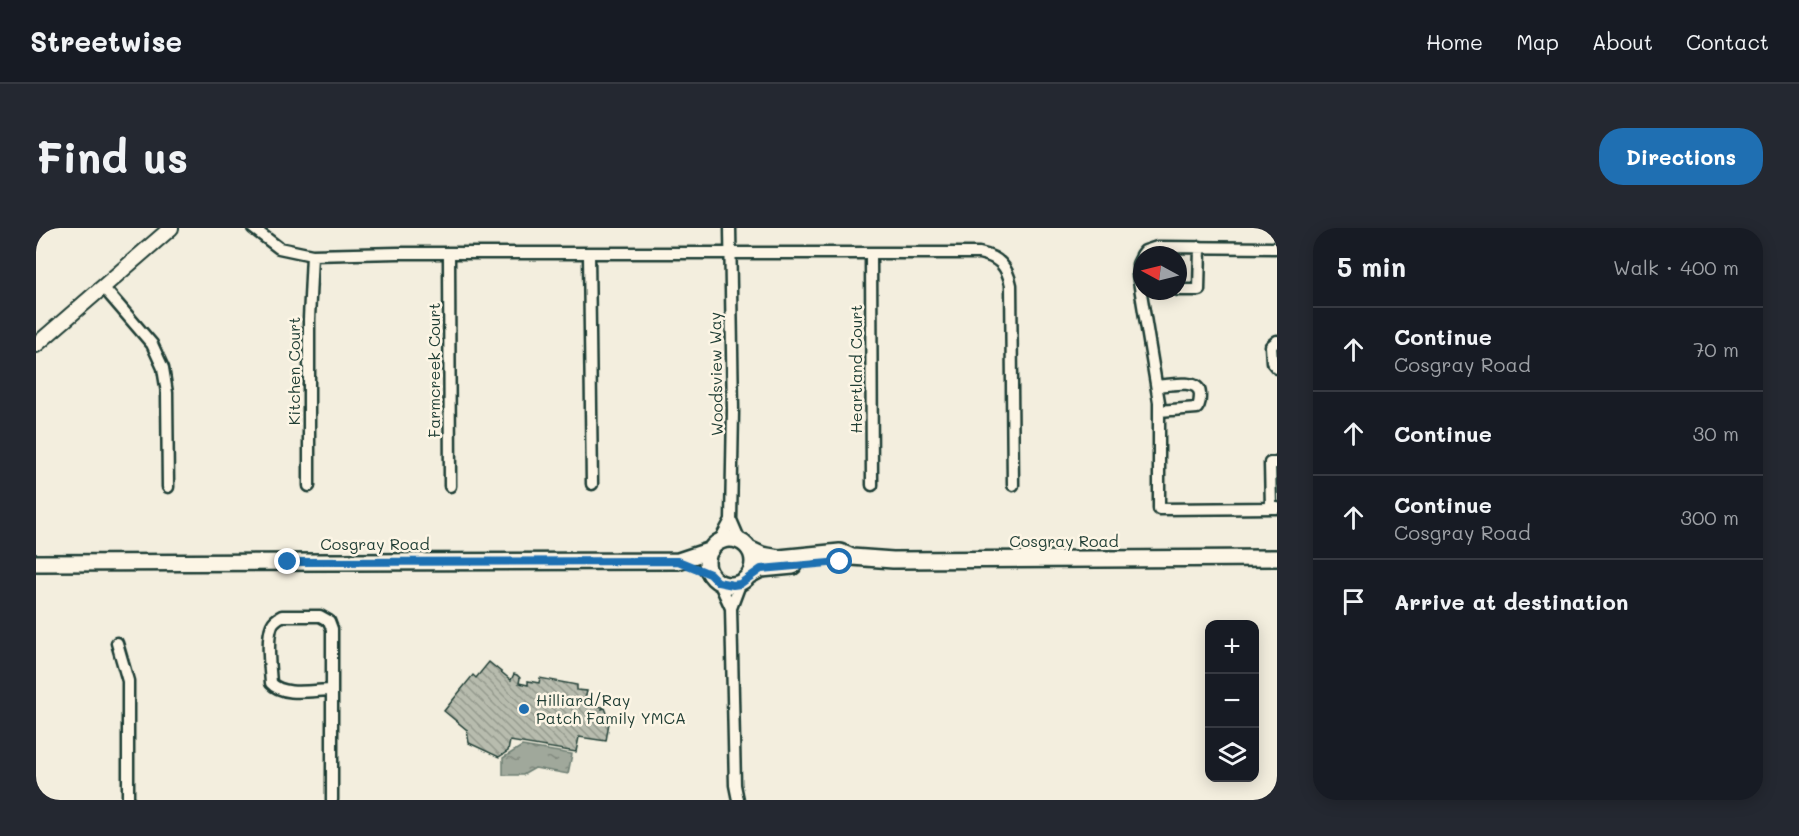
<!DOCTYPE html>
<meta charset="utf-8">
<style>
body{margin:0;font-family:Mali,sans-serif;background:#242831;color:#f1f3f6}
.controls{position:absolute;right:18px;bottom:18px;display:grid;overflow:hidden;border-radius:12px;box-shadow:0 3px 15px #0003}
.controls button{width:54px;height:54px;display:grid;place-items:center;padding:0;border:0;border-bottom:2px solid #363941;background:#171b24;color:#f1f3f6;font:30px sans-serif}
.compass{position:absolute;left:1097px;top:18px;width:54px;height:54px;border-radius:50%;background:#171b24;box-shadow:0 3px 15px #0003;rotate:277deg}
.stop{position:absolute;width:18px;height:18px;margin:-14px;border:4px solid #1f6fb2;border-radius:50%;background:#fff}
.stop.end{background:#1f6fb2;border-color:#fff;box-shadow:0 2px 6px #0008}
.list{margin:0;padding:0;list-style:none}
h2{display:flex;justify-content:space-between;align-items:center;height:78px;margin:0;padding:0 24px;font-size:26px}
h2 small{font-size:20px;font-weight:400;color:#9ea1a6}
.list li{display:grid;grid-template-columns:39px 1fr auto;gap:18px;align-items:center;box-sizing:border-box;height:84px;padding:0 24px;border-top:2px solid #363941}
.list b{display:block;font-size:22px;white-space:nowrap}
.list p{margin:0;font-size:20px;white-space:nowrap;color:#9ea1a6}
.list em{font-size:20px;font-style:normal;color:#9ea1a6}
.icon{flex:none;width:33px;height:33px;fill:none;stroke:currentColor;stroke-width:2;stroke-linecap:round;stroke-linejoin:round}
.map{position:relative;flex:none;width:1241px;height:572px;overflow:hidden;border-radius:24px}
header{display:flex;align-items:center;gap:36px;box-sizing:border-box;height:84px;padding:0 30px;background:#171b24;border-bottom:2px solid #363941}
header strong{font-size:28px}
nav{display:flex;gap:33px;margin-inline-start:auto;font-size:21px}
.intro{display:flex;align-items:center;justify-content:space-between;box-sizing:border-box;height:144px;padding:0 36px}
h1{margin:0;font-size:42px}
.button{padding:15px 27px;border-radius:24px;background:#1f6fb2;color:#fff;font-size:21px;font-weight:700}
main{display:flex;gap:36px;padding:0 36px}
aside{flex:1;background:#171b24;border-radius:24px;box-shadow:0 3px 15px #0003}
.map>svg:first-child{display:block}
</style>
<header>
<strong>Streetwise</strong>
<nav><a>Home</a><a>Map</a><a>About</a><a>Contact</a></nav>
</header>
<div class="intro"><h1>Find us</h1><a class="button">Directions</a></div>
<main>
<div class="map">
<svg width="1241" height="572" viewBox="0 0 1241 572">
<defs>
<pattern id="water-ripples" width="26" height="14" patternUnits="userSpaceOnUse" patternTransform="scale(1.5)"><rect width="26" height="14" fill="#a0a89b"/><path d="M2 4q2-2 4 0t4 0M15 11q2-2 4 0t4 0" fill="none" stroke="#828a7f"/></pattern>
<pattern id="building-back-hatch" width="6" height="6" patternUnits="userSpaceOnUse" patternTransform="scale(1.5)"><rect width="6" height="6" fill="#b8bcae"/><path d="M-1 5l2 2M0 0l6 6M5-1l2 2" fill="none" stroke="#959a8e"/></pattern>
</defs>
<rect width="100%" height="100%" fill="#f3eede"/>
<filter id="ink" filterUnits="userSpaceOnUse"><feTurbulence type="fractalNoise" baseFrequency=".0167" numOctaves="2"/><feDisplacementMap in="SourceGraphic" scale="12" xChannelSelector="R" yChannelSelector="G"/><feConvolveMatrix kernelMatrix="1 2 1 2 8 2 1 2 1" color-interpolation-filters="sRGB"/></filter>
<g filter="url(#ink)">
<path fill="url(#water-ripples)" stroke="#6c7d72" stroke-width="1.5" d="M 486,518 L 536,526 L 532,546 L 499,540 L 487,547 L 467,547 L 467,530 Z"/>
<path fill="url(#building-back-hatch)" stroke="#1f3d34" stroke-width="1.5" d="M 453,434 L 475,452 L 478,446 L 481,447 L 484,450 L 483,455 L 492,457 L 492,453 L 503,455 L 504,450 L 541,457 L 541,462 L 551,463 L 548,476 L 567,479 L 566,481 L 569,480 L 571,485 L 569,487 L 574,488 L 570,513 L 543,509 L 540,524 L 474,513 L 472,523 L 463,529 L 433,515 L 431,502 L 408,483 L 437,447 L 440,450 Z"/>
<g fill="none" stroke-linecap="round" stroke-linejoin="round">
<g stroke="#1f3d34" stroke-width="15">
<path id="minor" d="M 217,0 L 243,20 L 276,27 L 362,25 L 943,25 C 963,29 971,38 975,57 L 977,257
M 694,0 L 697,183 L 695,292 L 704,313
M 553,26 L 556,256
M 835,26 L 836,257
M 413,27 L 414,258
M 1106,27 L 1109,23 L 1121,19 L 1241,20
M 1106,28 L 1102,36 L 1102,47 L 1123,174 L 1123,281 L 1241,280
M 67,59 L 116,116 L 127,140 L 131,165 L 132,259
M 1142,62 L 1163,62 L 1164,19
M 1241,113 L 1235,118 L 1236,134 L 1241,140
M 1121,158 C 1132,157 1163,150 1164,166 C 1164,172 1164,176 1161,180 L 1123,183
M 273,258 L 273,91 L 276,27
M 1235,280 L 1234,235 L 1241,235
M 683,314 L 695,292
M 683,354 L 695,380
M 81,415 L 92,453 L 92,572
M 296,462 C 278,462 247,469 235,455 C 234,440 230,411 236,397 C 238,392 242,390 246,388 L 284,388 L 293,393 L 296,401 L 296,572
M 702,572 L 699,557 L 695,380 L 704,356"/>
</g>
<g stroke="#1f3d34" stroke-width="18">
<path id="tertiary" d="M 0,117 L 135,0"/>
</g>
<g stroke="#1f3d34" stroke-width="20">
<path id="secondary" d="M671 334a23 23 0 1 1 46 0a23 23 0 1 1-46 0Z
M 713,321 L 726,327 L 743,330 L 804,324 L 816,329 L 857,332 L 1241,330
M 0,335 L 642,333 L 675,322
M 714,347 L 725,341 L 757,338"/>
</g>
<use href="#minor" stroke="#fcf5e5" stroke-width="10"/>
<use href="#tertiary" stroke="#fcf5e5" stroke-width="14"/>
<use href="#secondary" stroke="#fcf5e5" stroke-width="15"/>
</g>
</g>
<g fill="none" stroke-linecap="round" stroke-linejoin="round" filter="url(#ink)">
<path stroke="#1f6fb2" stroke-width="8" d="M 252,334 L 642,333 L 674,346 L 682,354 L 697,357 L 704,356 L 725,341 L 804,334"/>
</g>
<circle fill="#1f6fb2" stroke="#fcf5e5" stroke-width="2" cx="488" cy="481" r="6"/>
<g text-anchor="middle" stroke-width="5" stroke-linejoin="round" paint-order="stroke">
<g font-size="16" fill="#1f3d34" stroke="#fcf5e5">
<text transform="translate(820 141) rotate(-90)" y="6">Heartland Court</text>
<text transform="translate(398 142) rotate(-90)" y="6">Farmcreek Court</text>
<text transform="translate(258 143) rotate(-90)" y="6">Kitchen Court</text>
<text transform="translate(680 146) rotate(-91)" y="6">Woodsview Way</text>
<text x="1028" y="319">Cosgray Road</text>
<text x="339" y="322">Cosgray Road</text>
</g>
<g font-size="16" fill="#1f3d34" stroke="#fcf5e5" text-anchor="start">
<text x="500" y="478">Hilliard/Ray<tspan x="500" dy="18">Patch Family YMCA</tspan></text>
</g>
</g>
</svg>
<div class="controls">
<button>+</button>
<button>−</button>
<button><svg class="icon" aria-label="layers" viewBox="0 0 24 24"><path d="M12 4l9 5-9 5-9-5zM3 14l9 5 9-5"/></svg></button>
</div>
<svg class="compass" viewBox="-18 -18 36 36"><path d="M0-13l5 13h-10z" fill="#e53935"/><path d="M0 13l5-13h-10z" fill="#9ea1a6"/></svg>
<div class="stop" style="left:804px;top:334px"></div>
<div class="stop end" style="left:252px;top:334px"></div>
</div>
<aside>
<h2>5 min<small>Walk · 400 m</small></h2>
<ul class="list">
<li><svg class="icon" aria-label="ahead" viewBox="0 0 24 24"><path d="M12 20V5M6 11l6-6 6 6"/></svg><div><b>Continue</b><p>Cosgray Road</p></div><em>70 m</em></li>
<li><svg class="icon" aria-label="ahead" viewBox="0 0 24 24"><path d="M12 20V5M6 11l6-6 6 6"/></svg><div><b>Continue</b></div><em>30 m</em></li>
<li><svg class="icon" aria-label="ahead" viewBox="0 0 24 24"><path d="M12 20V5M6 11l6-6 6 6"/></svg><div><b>Continue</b><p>Cosgray Road</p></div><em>300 m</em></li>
<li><svg class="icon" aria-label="arrive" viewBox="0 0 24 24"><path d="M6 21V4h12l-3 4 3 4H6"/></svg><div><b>Arrive at destination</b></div></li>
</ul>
</aside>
</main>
